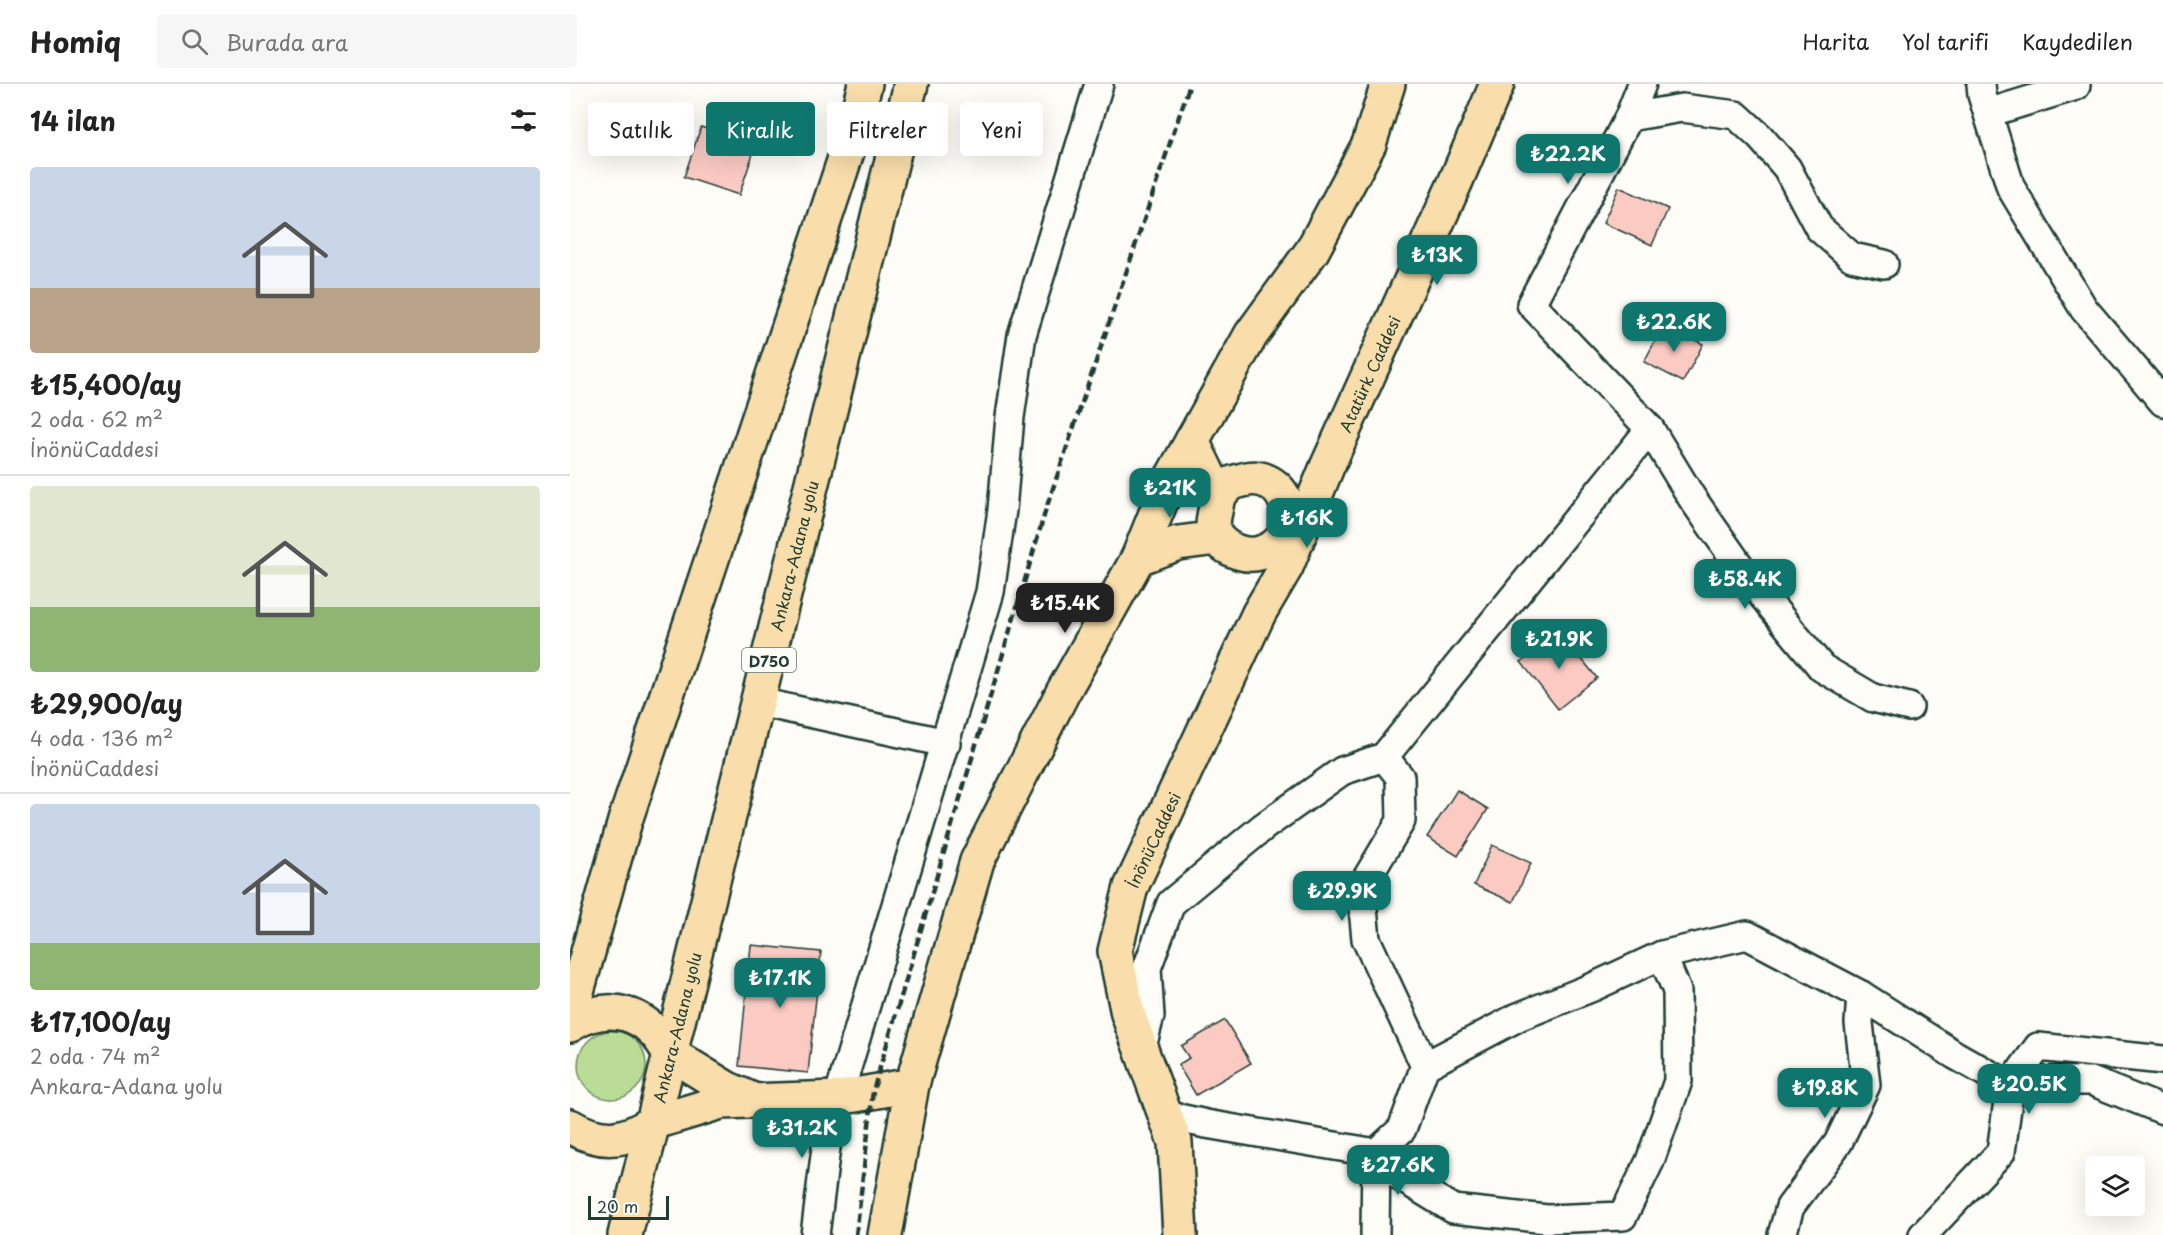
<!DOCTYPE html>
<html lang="tr">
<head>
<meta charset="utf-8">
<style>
  body { margin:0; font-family:"Playpen Sans",sans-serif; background:#f6f6f6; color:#222; height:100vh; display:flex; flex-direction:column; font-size:22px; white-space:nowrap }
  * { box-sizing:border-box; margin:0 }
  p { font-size:20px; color:#767676 }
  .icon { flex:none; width:33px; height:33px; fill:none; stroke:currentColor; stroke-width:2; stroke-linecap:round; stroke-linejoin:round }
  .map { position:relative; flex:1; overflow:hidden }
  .side { display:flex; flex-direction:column; background:#fff; width:570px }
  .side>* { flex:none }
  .hud { position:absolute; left:18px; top:18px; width:570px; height:54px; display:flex; gap:12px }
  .buttons { position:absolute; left:1515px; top:1072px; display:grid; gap:12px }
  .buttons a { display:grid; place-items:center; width:60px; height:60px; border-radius:6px; background:#fff; box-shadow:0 6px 24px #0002; font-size:30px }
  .scale { position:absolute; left:18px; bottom:15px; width:81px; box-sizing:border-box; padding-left:6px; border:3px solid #1f3d34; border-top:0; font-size:16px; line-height:21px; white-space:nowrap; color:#1f3d34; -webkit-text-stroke:4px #fdfcf7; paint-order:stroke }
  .price { position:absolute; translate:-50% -51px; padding:0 14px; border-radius:12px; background:#0f766e; color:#fff; font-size:20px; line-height:39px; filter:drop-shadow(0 2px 3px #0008) }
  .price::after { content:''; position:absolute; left:50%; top:36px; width:18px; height:14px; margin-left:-9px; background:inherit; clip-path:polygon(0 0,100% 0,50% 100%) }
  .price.current { background:#222; color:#fff }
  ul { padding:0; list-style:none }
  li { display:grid; align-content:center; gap:12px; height:318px; padding:0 30px }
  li+li { border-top:2px solid #e0e0e0 }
  li span { display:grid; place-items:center; height:186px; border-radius:6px; color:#555 }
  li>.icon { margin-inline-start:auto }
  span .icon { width:108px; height:108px; fill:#fffc; stroke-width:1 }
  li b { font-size:26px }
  h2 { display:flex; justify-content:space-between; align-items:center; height:72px; padding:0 30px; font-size:26px }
  .chip { padding:0 21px; border-radius:6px; background:#fff; box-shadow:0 6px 24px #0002; font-size:21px; line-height:54px }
  .chip.current { background:#0f766e; color:#fff }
  header { display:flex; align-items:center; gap:36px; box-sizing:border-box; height:84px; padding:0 30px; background:#fff; border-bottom:2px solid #e0e0e0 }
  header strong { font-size:28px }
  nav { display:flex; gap:33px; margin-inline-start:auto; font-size:21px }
  .search { width:420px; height:54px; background:#f6f6f6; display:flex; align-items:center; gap:15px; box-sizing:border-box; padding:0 21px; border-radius:6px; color:#767676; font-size:22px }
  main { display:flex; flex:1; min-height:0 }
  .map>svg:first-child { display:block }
</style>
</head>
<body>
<header>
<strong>Homiq</strong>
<div class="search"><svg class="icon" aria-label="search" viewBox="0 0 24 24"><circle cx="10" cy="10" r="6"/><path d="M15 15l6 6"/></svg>Burada ara</div>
<nav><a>Harita</a><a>Yol tarifi</a><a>Kaydedilen</a></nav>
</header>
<main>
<section class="side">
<h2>14 ilan<svg class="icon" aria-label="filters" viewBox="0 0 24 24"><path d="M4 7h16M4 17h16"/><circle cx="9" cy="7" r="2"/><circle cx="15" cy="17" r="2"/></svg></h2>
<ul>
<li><span style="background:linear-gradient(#c9d6e8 65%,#b9a48a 0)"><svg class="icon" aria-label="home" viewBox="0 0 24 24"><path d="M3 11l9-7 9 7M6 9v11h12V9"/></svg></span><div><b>₺15,400/ay</b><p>2 oda · 62 m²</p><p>İnönüCaddesi</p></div></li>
<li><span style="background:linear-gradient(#dfe7d0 65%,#8fb573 0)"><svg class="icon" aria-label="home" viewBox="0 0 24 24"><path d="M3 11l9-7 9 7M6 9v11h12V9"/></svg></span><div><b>₺29,900/ay</b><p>4 oda · 136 m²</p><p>İnönüCaddesi</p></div></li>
<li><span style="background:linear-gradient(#c9d6e8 75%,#8fb573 0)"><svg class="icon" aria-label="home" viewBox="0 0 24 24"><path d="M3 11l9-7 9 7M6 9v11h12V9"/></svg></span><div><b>₺17,100/ay</b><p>2 oda · 74 m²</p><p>Ankara-Adana yolu</p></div></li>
</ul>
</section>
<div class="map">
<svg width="1593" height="1151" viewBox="0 0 1593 1151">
  <rect width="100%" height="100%" fill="#fdfcf7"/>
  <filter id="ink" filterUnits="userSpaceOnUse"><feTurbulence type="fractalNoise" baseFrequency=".0167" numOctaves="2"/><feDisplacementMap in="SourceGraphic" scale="12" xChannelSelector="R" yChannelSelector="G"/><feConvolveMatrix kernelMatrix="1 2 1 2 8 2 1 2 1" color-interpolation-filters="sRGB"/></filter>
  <g filter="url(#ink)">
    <!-- green -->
    <circle fill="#badc96" stroke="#6c8c65" stroke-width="1.5" cx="42" cy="981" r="34"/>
    <!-- building -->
    <g fill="#facac3" stroke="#1f3d34" stroke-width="1.5">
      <polygon points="131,43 186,61 169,111 114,93"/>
      <polygon points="1049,103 1098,125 1082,161 1033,139"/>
      <polygon points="1094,240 1133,260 1113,298 1074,278"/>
      <polygon points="990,548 1027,594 988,625 951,578"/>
      <polygon points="887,706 918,725 888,772 857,753"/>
      <polygon points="922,761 961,779 943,818 904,801"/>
      <polygon points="181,861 251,868 238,989 169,982"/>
      <polygon points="655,936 681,979 626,1011 608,981 619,974 611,962"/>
    </g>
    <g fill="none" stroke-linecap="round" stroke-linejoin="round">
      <defs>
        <g id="minor">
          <polyline points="1411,0 1412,11 1441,104 1514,225 1593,318"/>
          <polyline points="1418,29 1506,2 1506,0"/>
          <polyline points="1059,33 1112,24 1166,31 1190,53 1217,84 1249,144 1282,173 1314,180"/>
          <polyline points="1080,345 1122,414 1178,494 1252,584 1303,614 1339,623"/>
          <polyline points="189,618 376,659"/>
          <polyline points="814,673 830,693 831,737 791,804 796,855 855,982"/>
          <polyline points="571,967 580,932 577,884 601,819 693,743 772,687 814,673 1080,345 961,220 1059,33 1072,0"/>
          <polyline points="595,1031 636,1040 806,1069 832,1045 855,982 948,933 1023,903 1092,871 1177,851 1291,911 1385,971 1440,1002 1476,997 1521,997 1593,1026"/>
          <polyline points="806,1069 824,1089 883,1125 977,1135 1053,1132 1080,1077 1108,997 1107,907 1092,871"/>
          <polyline points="245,1151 260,1032 268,1014 420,508 432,426 440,333 452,251 529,0"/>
          <polyline points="805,1151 806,1069"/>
          <polyline points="1212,1151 1220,1123 1268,1059 1296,1001 1289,939 1291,911"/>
          <polyline points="1353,1151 1431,1068 1440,1002 1468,963 1593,976"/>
        </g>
        <g id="major">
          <path d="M622 357C628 370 644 400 647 412 649 423 636 442 649 456 659 467 676 473 690 469 739 456 719 383 673 396 669 397 664 398 660 400 656 403 651 409 647 413"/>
          <polyline points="568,474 608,459 647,454"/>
          <polyline points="99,969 156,1004 183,1016"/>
          <polyline points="82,1039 151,1018 268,1014 342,1001"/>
          <polyline points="315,1151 342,1001 407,777 493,608 568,474 597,402 681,251 742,167 799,60 818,0"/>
          <path id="s1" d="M610 1151 605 1058 558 930 545 867 561 803 689 529 716 483 757 383 885 99 927 0"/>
        </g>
        <g id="highway">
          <polyline points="0,932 55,737 280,59 295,0"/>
          <path d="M0 941C39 916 78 928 99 969"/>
          <path d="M0 1042C30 1060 54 1058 82 1039"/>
          <path id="s2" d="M55 1151 341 0"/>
        </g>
      </defs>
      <!-- minor casing -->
      <use href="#minor" stroke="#1f3d34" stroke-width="32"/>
      <!-- major casing -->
      <use href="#major" stroke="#1f3d34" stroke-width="38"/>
      <!-- highway casing -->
      <use href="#highway" stroke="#1f3d34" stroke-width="38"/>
      <!-- minor -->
      <use href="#minor" stroke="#fdfcf7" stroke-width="27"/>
      <!-- major -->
      <use href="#major" stroke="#f9deab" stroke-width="33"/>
      <!-- highway -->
      <use href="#highway" stroke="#f9deab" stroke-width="33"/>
      <!-- rail -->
      <polyline stroke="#1f3d34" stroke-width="4.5" stroke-dasharray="9 4.5" stroke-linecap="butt" points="286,1151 303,1007 476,425 620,0"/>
    </g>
  </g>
  <g text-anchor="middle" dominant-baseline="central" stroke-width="4.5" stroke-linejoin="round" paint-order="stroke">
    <!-- shield labels -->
    <rect fill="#fdfcf7" stroke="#62766e" stroke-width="1.5" x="172" y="564" width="54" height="24" rx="4.5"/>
    <g font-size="15" font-weight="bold" fill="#1f3d34">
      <text x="199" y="576">D750</text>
    </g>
    <!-- street labels -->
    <g font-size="16" fill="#1f3d34" stroke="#fdfcf7">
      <text stroke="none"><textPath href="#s1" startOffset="926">Atatürk Caddesi</textPath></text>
      <text stroke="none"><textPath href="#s2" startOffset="700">Ankara-Adana yolu</textPath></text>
      <text stroke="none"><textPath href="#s1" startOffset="412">İnönüCaddesi</textPath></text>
      <text stroke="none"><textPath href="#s2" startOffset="214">Ankara-Adana yolu</textPath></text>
    </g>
  </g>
</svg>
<div class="buttons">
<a><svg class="icon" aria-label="layers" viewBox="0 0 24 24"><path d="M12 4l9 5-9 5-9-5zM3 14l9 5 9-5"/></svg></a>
</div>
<div class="scale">20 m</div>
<b class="price" style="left:998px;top:101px">₺22.2K</b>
<b class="price" style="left:867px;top:202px">₺13K</b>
<b class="price" style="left:1104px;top:269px">₺22.6K</b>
<b class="price" style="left:600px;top:435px">₺21K</b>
<b class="price" style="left:737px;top:465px">₺16K</b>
<b class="price" style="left:1175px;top:526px">₺58.4K</b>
<b class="price current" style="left:495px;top:550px">₺15.4K</b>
<b class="price" style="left:989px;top:586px">₺21.9K</b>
<b class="price" style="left:772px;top:838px">₺29.9K</b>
<b class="price" style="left:210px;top:925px">₺17.1K</b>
<b class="price" style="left:1459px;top:1031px">₺20.5K</b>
<b class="price" style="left:1255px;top:1035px">₺19.8K</b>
<b class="price" style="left:232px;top:1075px">₺31.2K</b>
<b class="price" style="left:828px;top:1112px">₺27.6K</b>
<div class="hud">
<a class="chip">Satılık</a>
<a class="chip current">Kiralık</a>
<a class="chip">Filtreler</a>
<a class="chip">Yeni</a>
</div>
</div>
</main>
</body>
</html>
